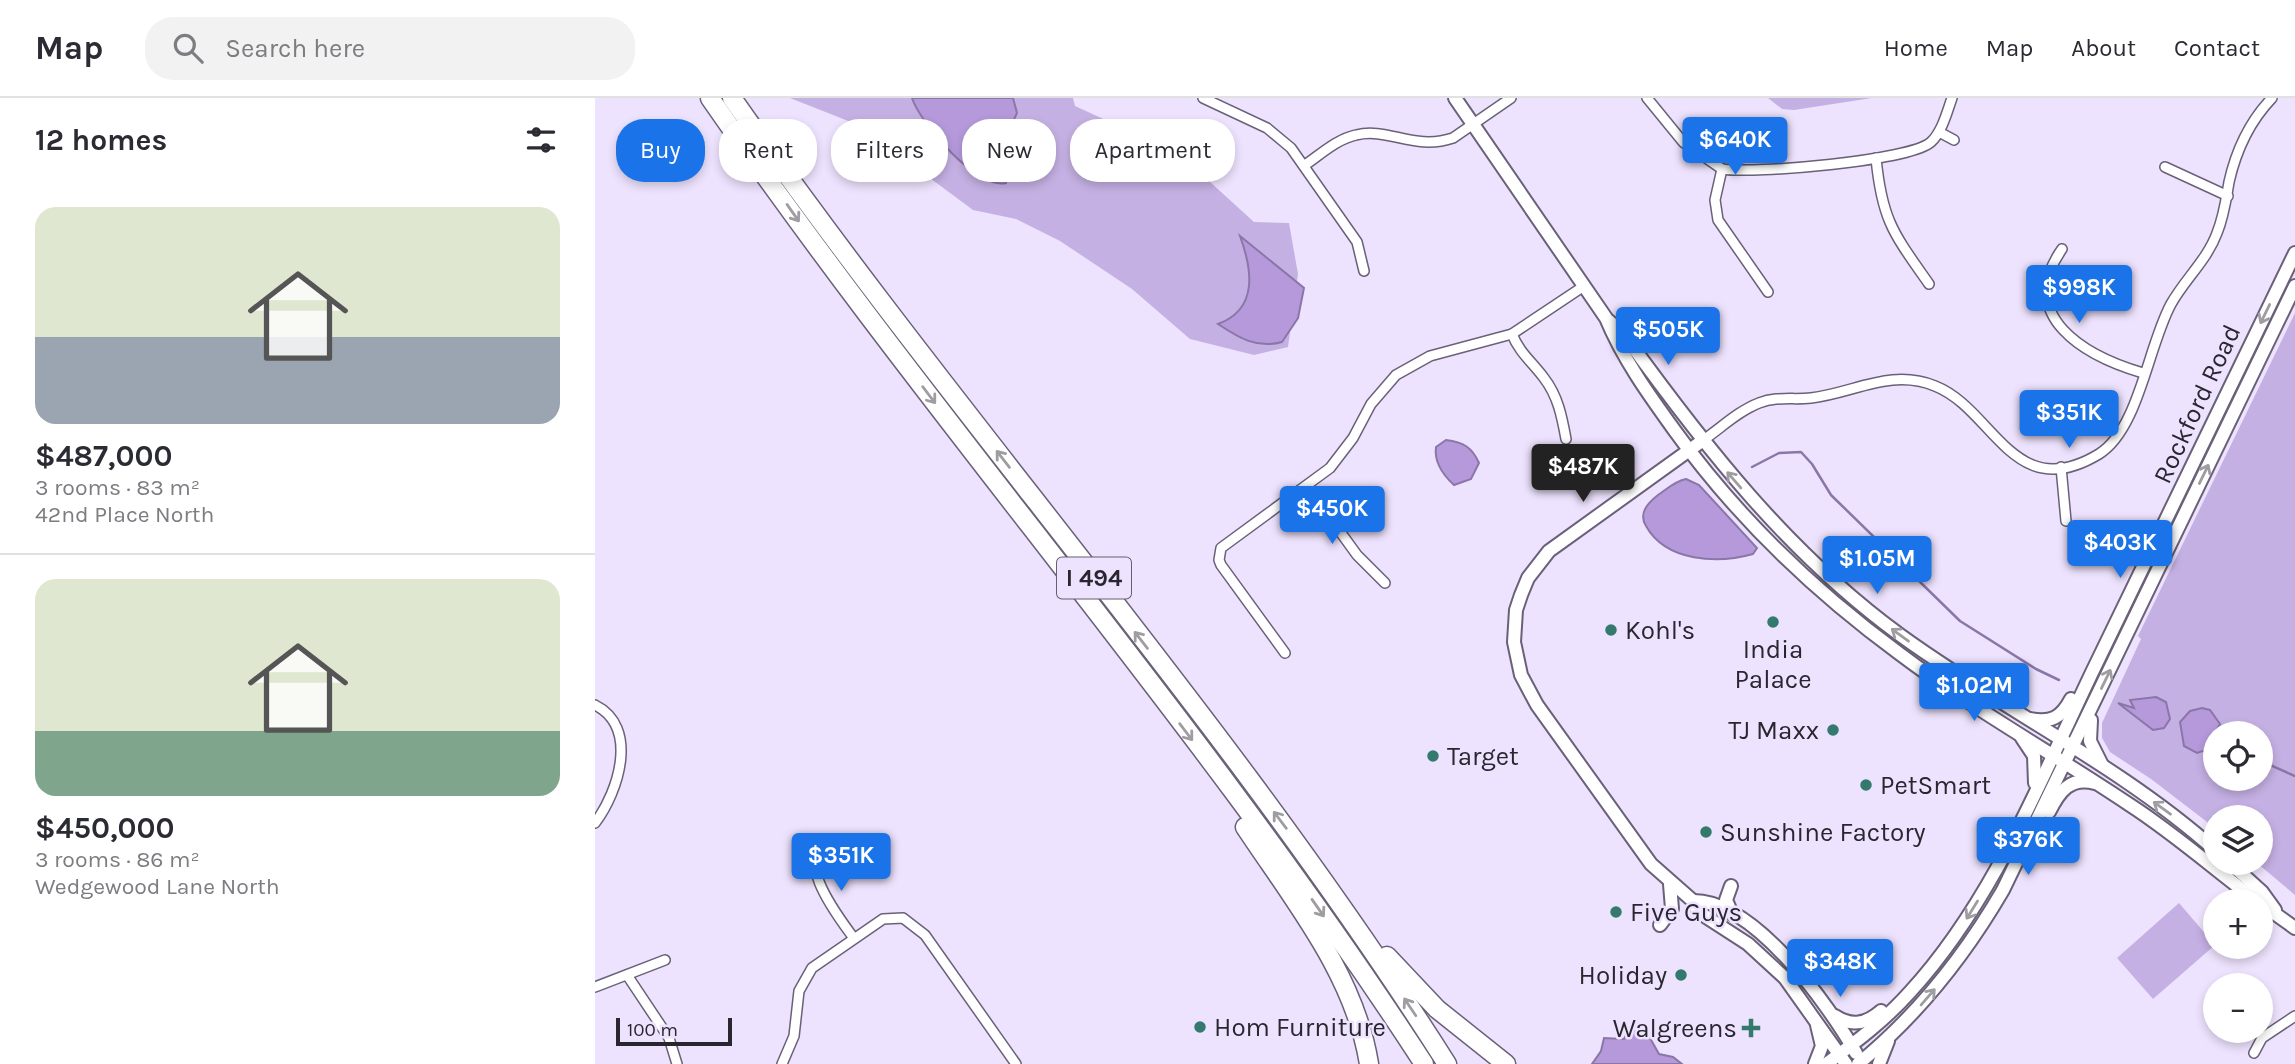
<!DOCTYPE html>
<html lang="en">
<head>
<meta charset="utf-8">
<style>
  body { margin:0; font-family:Karla,sans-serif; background:#f2f2f3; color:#2b2b33; height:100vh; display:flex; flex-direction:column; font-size:26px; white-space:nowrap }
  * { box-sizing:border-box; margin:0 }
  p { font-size:23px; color:#7c7c81 }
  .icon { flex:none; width:38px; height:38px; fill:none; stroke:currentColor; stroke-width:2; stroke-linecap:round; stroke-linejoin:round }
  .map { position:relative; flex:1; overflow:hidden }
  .panel { display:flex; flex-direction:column; background:#fff; width:595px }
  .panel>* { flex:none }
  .banner { position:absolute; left:21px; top:21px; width:665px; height:63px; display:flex; gap:14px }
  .fabs { position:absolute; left:1608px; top:623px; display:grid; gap:14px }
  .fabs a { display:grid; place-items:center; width:70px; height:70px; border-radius:50%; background:#fff; box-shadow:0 4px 10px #0003; font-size:35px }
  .scale { position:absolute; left:21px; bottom:18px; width:116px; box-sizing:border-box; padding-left:7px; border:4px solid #2a2630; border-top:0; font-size:19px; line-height:24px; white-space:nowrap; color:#2a2630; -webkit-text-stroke:5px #eee3fe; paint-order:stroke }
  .price { position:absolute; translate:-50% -60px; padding:0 16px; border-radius:7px; background:#1a73e8; color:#fff; font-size:23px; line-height:46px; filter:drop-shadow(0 2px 4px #0008) }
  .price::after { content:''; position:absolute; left:50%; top:42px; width:21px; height:16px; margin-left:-10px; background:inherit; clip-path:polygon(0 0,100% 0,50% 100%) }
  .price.on { background:#222; color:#fff }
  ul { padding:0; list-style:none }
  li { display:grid; align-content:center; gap:14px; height:371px; padding:0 35px }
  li+li { border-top:2px solid #e1e1e2 }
  li span { display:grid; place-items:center; height:217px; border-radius:21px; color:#555 }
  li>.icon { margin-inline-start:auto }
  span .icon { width:126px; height:126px; fill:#fffc; stroke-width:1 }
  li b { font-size:30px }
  h2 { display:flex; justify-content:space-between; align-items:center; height:84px; padding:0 35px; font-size:30px }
  .chip { padding:0 24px; border-radius:28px; background:#fff; box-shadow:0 4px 10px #0003; font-size:24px; line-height:63px }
  .chip.on { background:#1a73e8; color:#fff }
  header { display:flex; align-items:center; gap:42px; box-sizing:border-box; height:98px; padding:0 35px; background:#fff; border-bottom:2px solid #e1e1e2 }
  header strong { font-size:33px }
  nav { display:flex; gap:38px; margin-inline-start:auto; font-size:24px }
  .search { width:490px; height:63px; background:#f2f2f3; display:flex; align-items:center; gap:18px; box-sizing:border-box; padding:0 24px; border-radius:28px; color:#7c7c81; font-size:26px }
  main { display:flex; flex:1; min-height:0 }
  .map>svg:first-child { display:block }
</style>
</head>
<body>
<header>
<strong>Map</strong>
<div class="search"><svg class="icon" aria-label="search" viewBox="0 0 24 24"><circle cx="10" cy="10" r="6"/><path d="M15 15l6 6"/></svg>Search here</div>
<nav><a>Home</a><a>Map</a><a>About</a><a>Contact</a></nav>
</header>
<main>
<section class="panel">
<h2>12 homes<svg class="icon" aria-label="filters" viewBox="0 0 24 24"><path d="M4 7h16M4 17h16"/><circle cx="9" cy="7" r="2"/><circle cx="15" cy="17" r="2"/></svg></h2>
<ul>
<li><span style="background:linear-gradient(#dfe7d0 60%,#9aa5b1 0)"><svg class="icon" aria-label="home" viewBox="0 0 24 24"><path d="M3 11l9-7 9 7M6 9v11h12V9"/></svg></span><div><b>$487,000</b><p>3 rooms · 83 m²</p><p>42nd Place North</p></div></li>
<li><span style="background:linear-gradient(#dfe7d0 70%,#7fa58c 0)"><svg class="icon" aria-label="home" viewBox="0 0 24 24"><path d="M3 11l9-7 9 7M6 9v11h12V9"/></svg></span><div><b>$450,000</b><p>3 rooms · 86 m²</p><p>Wedgewood Lane North</p></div></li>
</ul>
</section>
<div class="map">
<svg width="1700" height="966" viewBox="0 0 1700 966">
  <rect width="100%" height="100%" fill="#eee3fe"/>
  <!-- green -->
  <g fill="#c5b0e3" fill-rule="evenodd">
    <polygon points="195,0 478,0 480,8 539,35 614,83 659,124 694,125 703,176 693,249 659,257 595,241 537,191 465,143 421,121 378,112 316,66 281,34"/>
    <polygon points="1173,0 1277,0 1199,12 1187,11"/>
    <path d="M1700 215V797L1662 765H1666V719H1620V730L1556 681 1515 654 1507 640V625L1546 541 1543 538ZM1620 635H1666V681H1620Z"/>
    <polygon points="1584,805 1620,847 1558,901 1522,860"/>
  </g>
  <!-- water -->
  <g fill="#b599db" stroke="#8b76a8" stroke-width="2">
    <path d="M317 0H418L422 15 403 55 409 70 411 85C382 92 325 25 317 0Z"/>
    <path d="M645 138 709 190 703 220 687 244C662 251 644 240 623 226 664 211 657 171 645 138Z"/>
    <path d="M851 342C868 344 877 349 884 365L876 381 859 387C848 377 839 364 841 349Z"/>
    <path d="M1091 381 1104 387 1162 450 1158 456C1123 466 1071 464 1051 428 1043 415 1053 405 1063 397 1072 391 1080 383 1091 381Z"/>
    <polygon points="1561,599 1571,604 1575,621 1569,630 1558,632 1523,605 1539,610 1535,602"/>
    <polygon points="1607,610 1615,612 1625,626 1611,652 1602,655 1589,648 1585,624 1595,613"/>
    <polygon points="1037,932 1055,940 1064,956 1078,959 1087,966 997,966 1006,953 1009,940 1029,941 1033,933"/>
  </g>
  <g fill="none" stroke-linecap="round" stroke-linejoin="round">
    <!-- stream -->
    <g stroke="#8b76a8" stroke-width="2.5">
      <polyline points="1157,369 1184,355 1206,354 1217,366 1236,397 1365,523 1441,571 1464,582"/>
      <polyline points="1666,663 1700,678"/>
    </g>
    <defs>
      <g id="street">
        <polyline points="608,0 672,30 696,50 762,144 769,173"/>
        <polyline points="1052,0 1088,44 1127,71 1120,102 1123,122 1173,194"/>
        <polyline points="1344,34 1359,42"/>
        <path d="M1281 60C1287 123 1299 136 1334 186"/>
        <path d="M710 67C726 56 742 41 761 37 793 29 819 53 858 40L916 0"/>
        <polyline points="1570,69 1633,98"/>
        <path d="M1127 71C1158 76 1315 63 1336 44 1347 34 1352 14 1357 0"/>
        <path d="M1467 151C1420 218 1490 258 1548 275"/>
        <path d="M917 236C924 254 937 264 949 280 963 298 967 319 971 341"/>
        <path d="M1107 343C1125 331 1143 313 1164 305 1182 298 1198 302 1216 300 1259 295 1296 270 1340 288 1399 311 1418 408 1504 356 1544 331 1553 248 1576 206 1590 181 1612 162 1622 135 1629 118 1631 102 1634 84 1641 53 1655 23 1677 0"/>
        <polyline points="1466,369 1471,423"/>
        <polyline points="712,388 762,457 790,485"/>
        <polyline points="690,555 626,467 624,462 626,450 735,370 758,340 776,306 801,277 835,258 917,236 989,188"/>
        <path d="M0 607C44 629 24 693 0 725"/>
        <path d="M239 743C192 754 245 821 258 839"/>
        <polyline points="32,877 74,940 82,966"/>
        <polyline points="0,889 70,862"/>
        <polyline points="1659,955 1667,940 1700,918"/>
        <polyline points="187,966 199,938 204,893 217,870 288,821 308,820 330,837 421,966"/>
      </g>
      <g id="secondary">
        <path d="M860 0 1011 220C1028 261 1054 297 1080 333 1142 419 1219 493 1305 556 1378 611 1459 656 1535 707 1580 736 1619 771 1662 803"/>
        <path d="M1014 223 1030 238C1111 350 1193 455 1305 537 1408 612 1526 668 1620 752"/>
        <polyline points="1107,343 954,453 933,480 926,497 921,512 919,544 926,577 942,607 1056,766 1098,803 1102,813 1153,846 1190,880 1251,966"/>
        <path d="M1435 621C1456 625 1466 620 1476 601"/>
        <polyline points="1496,622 1495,643 1507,667"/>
        <polyline points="1427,640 1439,658 1440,685"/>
        <path d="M1454 714C1464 694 1475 678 1500 685"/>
        <polyline points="1635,765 1667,794 1680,812"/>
        <polyline points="1136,788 1131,802 1137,816"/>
        <path d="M1098 803C1159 802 1233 906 1261 955"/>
        <polyline points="1672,810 1700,830"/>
        <polyline points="1065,827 1077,811 1075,786"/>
        <path d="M1240 918C1257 929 1271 926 1286 913"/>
        <polyline points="1220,966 1227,948 1222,927"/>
        <path d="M1231 966C1261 944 1290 922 1315 894 1401 800 1447 677 1502 564 1569 428 1633 291 1700 155"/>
        <path d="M1263 966C1323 917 1369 859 1408 792L1700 188"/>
        <polyline points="1284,966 1293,943"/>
      </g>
      <g id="highway">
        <path d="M115 0C343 329 611 630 829 966"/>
        <path d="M137 0C367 328 637 627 852 966"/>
        <path d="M650 729C699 803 760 877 774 966"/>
        <polyline points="792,858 842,911 911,966"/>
      </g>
    </defs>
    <!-- street casing -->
    <use href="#street" stroke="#6a6178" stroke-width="12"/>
    <!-- secondary casing -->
    <use href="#secondary" stroke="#6a6178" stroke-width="16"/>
    <!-- highway casing -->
    <use href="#highway" stroke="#6a6178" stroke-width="21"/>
    <!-- street -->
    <use href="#street" stroke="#fff" stroke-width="9"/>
    <!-- secondary -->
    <use href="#secondary" stroke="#fff" stroke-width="12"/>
    <!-- highway -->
    <use href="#highway" stroke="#fff" stroke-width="18"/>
  </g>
  <!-- one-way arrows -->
  <defs><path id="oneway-shaft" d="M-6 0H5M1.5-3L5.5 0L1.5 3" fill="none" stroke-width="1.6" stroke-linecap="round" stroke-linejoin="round" transform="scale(1.75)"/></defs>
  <g stroke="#9f9da2">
    <use href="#oneway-shaft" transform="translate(198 115) rotate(55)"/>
    <use href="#oneway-shaft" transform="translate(1670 216) rotate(116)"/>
    <use href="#oneway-shaft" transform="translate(334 297) rotate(53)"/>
    <use href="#oneway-shaft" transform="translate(408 361) rotate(-128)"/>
    <use href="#oneway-shaft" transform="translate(1609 376) rotate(-64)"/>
    <use href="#oneway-shaft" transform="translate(1139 382) rotate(-131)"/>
    <use href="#oneway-shaft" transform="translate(1305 537) rotate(-144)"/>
    <use href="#oneway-shaft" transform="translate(546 542) rotate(-128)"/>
    <use href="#oneway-shaft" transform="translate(1511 581) rotate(-64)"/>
    <use href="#oneway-shaft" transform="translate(591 634) rotate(53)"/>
    <use href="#oneway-shaft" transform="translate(1567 710) rotate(-144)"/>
    <use href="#oneway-shaft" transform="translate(685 722) rotate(-127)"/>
    <use href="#oneway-shaft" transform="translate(723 810) rotate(55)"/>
    <use href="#oneway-shaft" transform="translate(1377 812) rotate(122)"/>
    <use href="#oneway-shaft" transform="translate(1333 899) rotate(-49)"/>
    <use href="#oneway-shaft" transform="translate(815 909) rotate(-124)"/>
  </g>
  <!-- markers -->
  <g fill="#33796e" stroke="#eee3fe" stroke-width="2.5">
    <circle cx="1178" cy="524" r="7"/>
    <circle cx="1016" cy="532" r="7"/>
    <circle cx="1238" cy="632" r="7"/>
    <circle cx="838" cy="658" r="7"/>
    <circle cx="1271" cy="687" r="7"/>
    <circle cx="1111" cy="734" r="7"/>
    <circle cx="1021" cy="814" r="7"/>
    <circle cx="1086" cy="877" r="7"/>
    <circle cx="605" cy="929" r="7"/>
    <path d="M1152.5 919.5h7v7h7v7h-7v7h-7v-7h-7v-7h7z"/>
  </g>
  <g text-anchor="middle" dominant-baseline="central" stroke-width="5" stroke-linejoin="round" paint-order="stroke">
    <!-- shield labels -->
    <rect fill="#eee3fe" stroke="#655f6e" stroke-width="2" x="462" y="459.5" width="74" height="41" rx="5"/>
    <g font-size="24" font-weight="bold" fill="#2a2630">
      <text x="499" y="480">I 494</text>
    </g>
    <!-- street labels -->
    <g font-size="26" fill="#2a2630" stroke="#eee3fe">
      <text transform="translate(1602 306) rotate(-65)">Rockford Road</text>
    </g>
    <!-- poi labels -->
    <g font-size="26" fill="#2a2630" stroke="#eee3fe" text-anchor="start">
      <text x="1030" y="532">Kohl's</text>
      <text x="1178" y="551" text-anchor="middle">India<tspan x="1178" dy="30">Palace</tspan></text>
      <text x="1224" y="632" text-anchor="end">TJ Maxx</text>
      <text x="852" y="658">Target</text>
      <text x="1285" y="687">PetSmart</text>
      <text x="1125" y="734">Sunshine Factory</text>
      <text x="1035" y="814">Five Guys</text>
      <text x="1072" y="877" text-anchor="end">Holiday</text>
      <text x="619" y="929">Hom Furniture</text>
      <text x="1142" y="930" text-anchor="end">Walgreens</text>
    </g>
  </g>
</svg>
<div class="fabs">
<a><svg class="icon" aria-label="locate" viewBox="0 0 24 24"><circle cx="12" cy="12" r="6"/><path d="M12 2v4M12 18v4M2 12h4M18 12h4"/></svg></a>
<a><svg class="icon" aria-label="layers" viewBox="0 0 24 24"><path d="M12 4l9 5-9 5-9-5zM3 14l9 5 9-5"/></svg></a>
<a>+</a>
<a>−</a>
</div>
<div class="scale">100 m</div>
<b class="price" style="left:1140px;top:79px">$640K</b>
<b class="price" style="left:1484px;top:227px">$998K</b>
<b class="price" style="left:1073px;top:269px">$505K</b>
<b class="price" style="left:1474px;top:352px">$351K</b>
<b class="price on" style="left:988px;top:406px">$487K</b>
<b class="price" style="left:737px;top:448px">$450K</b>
<b class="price" style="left:1525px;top:482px">$403K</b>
<b class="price" style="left:1282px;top:498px">$1.05M</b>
<b class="price" style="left:1379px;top:625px">$1.02M</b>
<b class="price" style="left:1433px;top:779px">$376K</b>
<b class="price" style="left:246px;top:795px">$351K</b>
<b class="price" style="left:1245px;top:901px">$348K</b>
<div class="banner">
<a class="chip on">Buy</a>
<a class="chip">Rent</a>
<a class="chip">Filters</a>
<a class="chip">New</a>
<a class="chip">Apartment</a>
</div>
</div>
</main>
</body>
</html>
